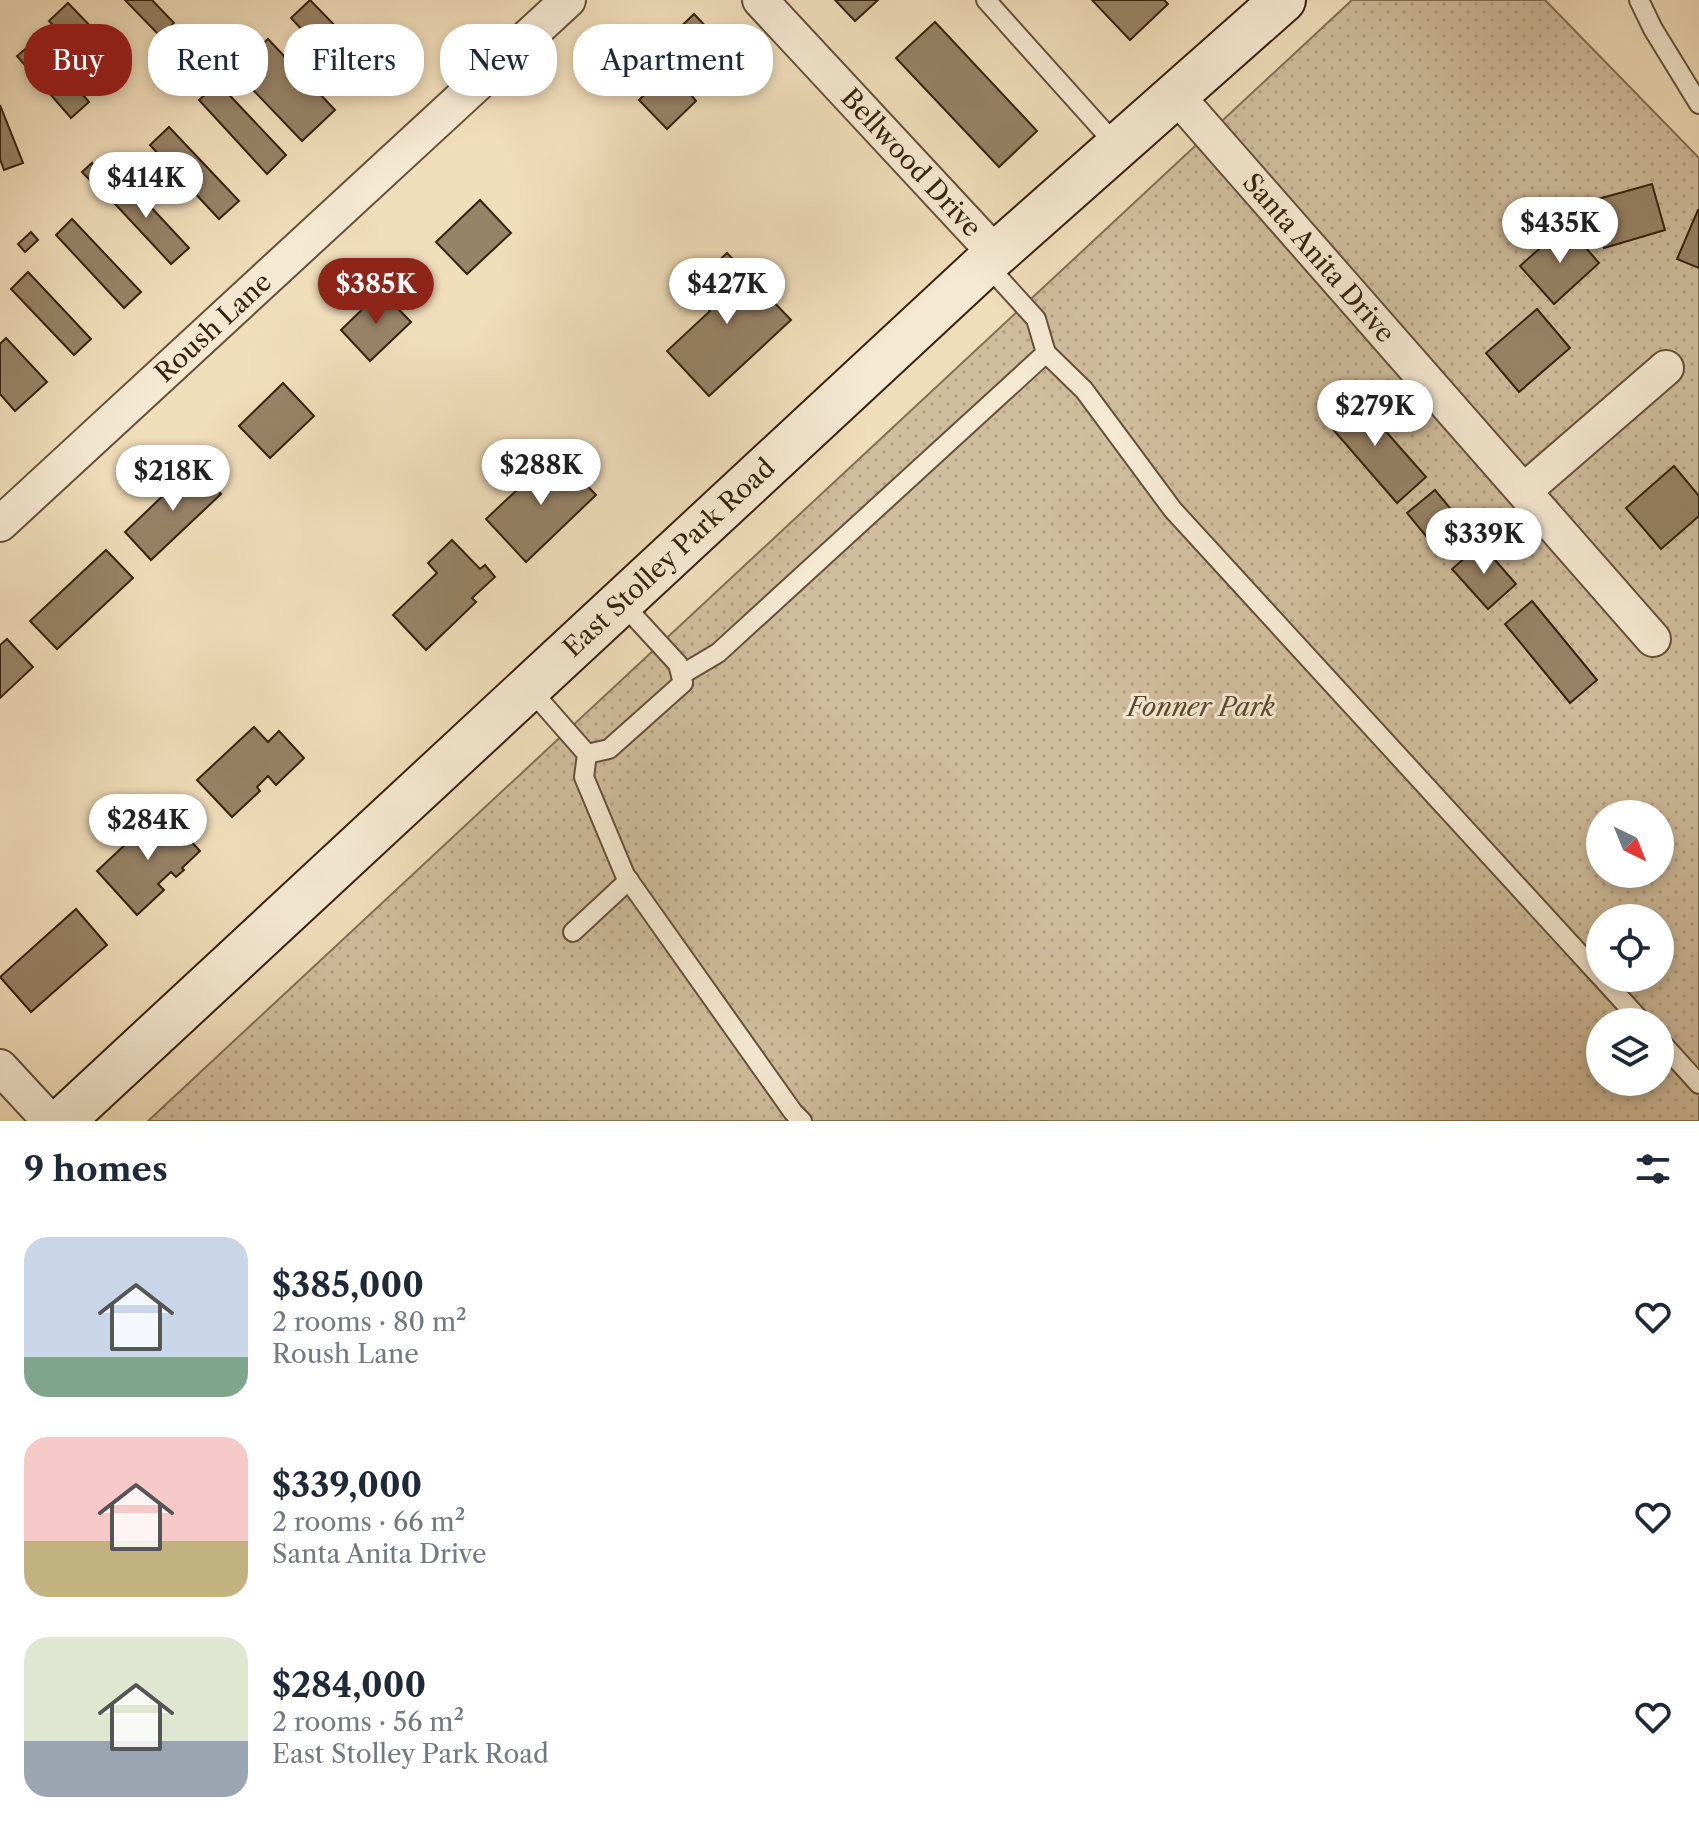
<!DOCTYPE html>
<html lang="en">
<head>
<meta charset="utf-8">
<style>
  body { margin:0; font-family:"Libre Caslon Text",serif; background:#f2f2f3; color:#1f2937; height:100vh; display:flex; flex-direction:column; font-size:30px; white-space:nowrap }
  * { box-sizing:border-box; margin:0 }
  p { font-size:26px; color:#747a83 }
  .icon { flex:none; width:44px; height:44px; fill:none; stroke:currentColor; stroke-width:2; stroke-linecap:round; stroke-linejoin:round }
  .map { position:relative; height:1121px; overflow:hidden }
  .side { display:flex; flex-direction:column; background:#fff; flex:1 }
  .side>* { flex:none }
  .top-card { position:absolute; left:24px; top:24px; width:800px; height:72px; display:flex; gap:16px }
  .needle { width:52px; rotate:137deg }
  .fabs { position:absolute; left:1586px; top:800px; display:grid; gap:16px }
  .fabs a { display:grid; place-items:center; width:88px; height:88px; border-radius:50%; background:#fff; box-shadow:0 4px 12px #0003; font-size:40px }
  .price { position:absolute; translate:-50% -68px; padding:0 18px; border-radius:28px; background:#fff; color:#222; font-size:26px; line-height:52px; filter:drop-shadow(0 2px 4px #0008) }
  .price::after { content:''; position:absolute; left:50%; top:48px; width:24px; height:18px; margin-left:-12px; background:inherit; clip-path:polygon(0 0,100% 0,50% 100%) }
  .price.selected { background:#8f2418; color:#fff }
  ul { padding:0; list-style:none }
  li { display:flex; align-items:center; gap:24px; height:200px; padding:0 24px }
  li span { display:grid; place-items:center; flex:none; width:224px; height:160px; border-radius:24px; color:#555 }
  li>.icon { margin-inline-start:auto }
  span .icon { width:96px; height:96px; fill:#fffc; stroke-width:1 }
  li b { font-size:34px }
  h2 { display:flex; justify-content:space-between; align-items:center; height:96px; padding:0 24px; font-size:34px }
  .pill { padding:0 28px; border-radius:32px; background:#fff; box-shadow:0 4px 12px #0003; font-size:28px; line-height:72px }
  .pill.selected { background:#8f2418; color:#fff }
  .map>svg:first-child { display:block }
</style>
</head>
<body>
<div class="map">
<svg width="1699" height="1121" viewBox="0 0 1699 1121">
  <defs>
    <pattern id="park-dots" width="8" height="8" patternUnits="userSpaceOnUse" patternTransform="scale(2)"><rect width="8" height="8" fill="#d0bd9d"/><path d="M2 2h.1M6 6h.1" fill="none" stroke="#b3a286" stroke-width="1.8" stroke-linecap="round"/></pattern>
  </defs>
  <rect width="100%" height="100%" fill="#f0ddba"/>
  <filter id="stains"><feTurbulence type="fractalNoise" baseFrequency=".0025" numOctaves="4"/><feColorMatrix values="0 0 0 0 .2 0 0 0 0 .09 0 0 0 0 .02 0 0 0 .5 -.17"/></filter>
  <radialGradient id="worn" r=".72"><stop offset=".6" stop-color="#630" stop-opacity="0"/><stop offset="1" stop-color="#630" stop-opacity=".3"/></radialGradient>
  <!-- park -->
  <path fill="url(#park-dots)" stroke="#837056" stroke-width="2" fill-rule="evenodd" d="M1352 0H1545L1699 158V1121H148ZM1600 814H1660V874H1600ZM1600 918H1660V978H1600ZM1600 1022H1660V1082H1600Z"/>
  <!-- building -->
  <g fill="#978367" stroke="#36220e" stroke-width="2">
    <polygon points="125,0 152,0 174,23 160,36"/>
    <polygon points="310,0 378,70 357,88 291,18"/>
    <polygon points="835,0 878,0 855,21"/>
    <polygon points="1092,0 1164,0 1168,4 1130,40"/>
    <polygon points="68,3 126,63 107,81 49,21"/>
    <polygon points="694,14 729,51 687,90 696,101 667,129 639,100 661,79 641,57 661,38 665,42"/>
    <polygon points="935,22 1037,131 999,167 896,58"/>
    <polygon points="268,39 335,110 302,141 235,71"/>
    <polygon points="36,40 89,102 71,118 17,56"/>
    <polygon points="218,83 286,155 267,174 199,100"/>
    <polygon points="0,105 23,163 4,170 0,159"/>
    <polygon points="169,127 239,201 219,219 150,145"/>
    <polygon points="135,157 146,168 137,177 126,166"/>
    <polygon points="92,163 103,175 94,184 82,172"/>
    <polygon points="121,175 189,248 171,264 103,191"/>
    <polygon points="1652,184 1665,230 1604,248 1591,201"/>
    <polygon points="480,200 511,233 467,274 436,242"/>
    <polygon points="1698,210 1699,210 1699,268 1677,259"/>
    <polygon points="72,219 141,292 124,308 56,235"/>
    <polygon points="1566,225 1599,263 1554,304 1520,266"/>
    <polygon points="31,232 38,240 25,252 18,244"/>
    <polygon points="727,253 791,320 709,396 667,351 710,311 694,294 706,283 701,277"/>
    <polygon points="28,272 91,339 74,355 11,289"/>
    <polygon points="381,291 411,322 370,361 341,330"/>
    <polygon points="1537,309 1570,348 1519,392 1486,353"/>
    <polygon points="6,338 47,382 15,411 0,394 0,344"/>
    <polygon points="283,383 314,416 270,458 239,426"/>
    <polygon points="1353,394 1426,477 1397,503 1324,419"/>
    <polygon points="556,453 596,495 526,562 486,519"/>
    <polygon points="194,466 221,494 151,560 125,532"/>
    <polygon points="1674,466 1699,496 1699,516 1661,549 1626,508"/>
    <polygon points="1435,490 1472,535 1444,558 1407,513"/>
    <polygon points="452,540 480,569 485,565 495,577 472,598 476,602 426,650 393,615 437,573 428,563"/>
    <polygon points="1481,544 1516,584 1488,609 1452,569"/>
    <polygon points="106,550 133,578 57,649 30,621"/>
    <polygon points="1532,601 1597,680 1570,703 1505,624"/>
    <polygon points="7,639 33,667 0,698 0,645"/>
    <polygon points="254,727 268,742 279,731 304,758 276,785 268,776 257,787 260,791 232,817 197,780"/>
    <polygon points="162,810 200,851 182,868 184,870 176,877 171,872 158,884 164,890 137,915 97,871"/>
    <polygon points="76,909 107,945 31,1012 0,977"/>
  </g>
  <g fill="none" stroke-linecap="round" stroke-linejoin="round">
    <defs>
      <g id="lane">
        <polyline points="986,0 1117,146"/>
        <polyline points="1639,0 1653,29 1699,104"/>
        <polyline points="1046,353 1084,390 1173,510 1600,976"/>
        <polyline points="681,675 718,653 1046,353 1036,319 986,264"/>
        <polyline points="529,688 587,754 584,777 625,875 793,1112 802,1121"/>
        <polyline points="587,754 609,749 683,683 678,664 621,602"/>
        <polyline points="573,932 629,880"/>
        <polyline points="1602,978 1642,1022"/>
        <polyline points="1660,1041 1699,1084"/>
      </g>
      <g id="street">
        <path id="s1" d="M760 0 996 254"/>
        <path id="s2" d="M1175 94 1653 639"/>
        <polyline points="1524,491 1666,368"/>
        <path id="s3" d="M0 524 568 0"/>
        <polyline points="0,1067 50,1121"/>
      </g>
      <g id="secondary">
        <path id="s4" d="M62 1121 996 254 1283 0"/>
      </g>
    </defs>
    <!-- lane casing -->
    <use href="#lane" stroke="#645139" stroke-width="22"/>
    <!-- street casing -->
    <use href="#street" stroke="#645139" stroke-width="38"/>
    <!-- secondary casing -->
    <use href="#secondary" stroke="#36220e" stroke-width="48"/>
    <!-- lane -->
    <use href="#lane" stroke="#f5e9d2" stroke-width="18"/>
    <!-- street -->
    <use href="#street" stroke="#f5e9d2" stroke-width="34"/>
    <!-- secondary -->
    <use href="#secondary" stroke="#f5e9d2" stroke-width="44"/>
  </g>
  <g text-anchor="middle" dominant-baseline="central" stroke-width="6" stroke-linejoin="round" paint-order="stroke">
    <!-- street labels -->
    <g font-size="26" fill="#36220e" stroke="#f5e9d2">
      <text stroke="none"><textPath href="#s1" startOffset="222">Bellwood Drive</textPath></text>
      <text stroke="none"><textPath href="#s2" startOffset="218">Santa Anita Drive</textPath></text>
      <text stroke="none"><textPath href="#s3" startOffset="290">Roush Lane</textPath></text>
      <text stroke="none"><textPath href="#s4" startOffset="828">East Stolley Park Road</textPath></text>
    </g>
    <!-- park labels -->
    <g font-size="26" font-style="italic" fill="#5c4932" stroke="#f5e9d2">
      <text x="1201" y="707">Fonner Park</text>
    </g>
  </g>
  <rect width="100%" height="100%" filter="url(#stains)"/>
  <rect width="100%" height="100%" fill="url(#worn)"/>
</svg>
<div class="fabs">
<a><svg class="needle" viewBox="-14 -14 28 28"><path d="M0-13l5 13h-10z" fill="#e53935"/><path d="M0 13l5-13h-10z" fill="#747a83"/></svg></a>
<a><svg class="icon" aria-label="locate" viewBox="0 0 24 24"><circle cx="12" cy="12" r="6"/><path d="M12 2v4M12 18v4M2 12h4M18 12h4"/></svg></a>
<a><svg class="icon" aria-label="layers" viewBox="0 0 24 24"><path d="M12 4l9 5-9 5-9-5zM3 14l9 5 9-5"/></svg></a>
</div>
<b class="price" style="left:146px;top:220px">$414K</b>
<b class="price" style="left:1560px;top:265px">$435K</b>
<b class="price selected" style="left:376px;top:326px">$385K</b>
<b class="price" style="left:727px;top:326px">$427K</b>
<b class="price" style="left:1375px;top:448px">$279K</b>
<b class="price" style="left:541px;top:507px">$288K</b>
<b class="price" style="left:173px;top:513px">$218K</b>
<b class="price" style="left:1484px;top:576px">$339K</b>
<b class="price" style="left:148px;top:862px">$284K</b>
<div class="top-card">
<a class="pill selected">Buy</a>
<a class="pill">Rent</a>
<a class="pill">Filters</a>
<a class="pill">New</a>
<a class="pill">Apartment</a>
</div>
</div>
<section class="side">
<h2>9 homes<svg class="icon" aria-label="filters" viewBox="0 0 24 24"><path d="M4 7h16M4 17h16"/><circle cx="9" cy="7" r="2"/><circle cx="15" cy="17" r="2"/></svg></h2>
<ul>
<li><span style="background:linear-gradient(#c9d6e8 75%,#7fa58c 0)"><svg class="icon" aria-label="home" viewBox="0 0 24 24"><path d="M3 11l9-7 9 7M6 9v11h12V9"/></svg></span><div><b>$385,000</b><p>2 rooms · 80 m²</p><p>Roush Lane</p></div><svg class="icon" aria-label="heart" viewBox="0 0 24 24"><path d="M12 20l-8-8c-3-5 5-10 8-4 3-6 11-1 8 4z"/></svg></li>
<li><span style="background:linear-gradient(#f6c9c9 65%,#c2b280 0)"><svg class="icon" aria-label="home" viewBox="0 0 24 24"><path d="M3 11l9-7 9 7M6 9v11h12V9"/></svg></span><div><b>$339,000</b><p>2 rooms · 66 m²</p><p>Santa Anita Drive</p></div><svg class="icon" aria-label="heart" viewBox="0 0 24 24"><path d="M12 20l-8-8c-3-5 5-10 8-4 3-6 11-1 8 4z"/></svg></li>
<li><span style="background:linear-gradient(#dfe7d0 65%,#9aa5b1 0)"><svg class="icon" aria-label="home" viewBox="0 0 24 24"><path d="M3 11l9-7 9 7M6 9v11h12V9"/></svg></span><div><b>$284,000</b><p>2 rooms · 56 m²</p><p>East Stolley Park Road</p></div><svg class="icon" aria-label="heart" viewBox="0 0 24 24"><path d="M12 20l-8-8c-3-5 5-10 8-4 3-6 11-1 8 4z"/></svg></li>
</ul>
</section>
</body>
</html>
